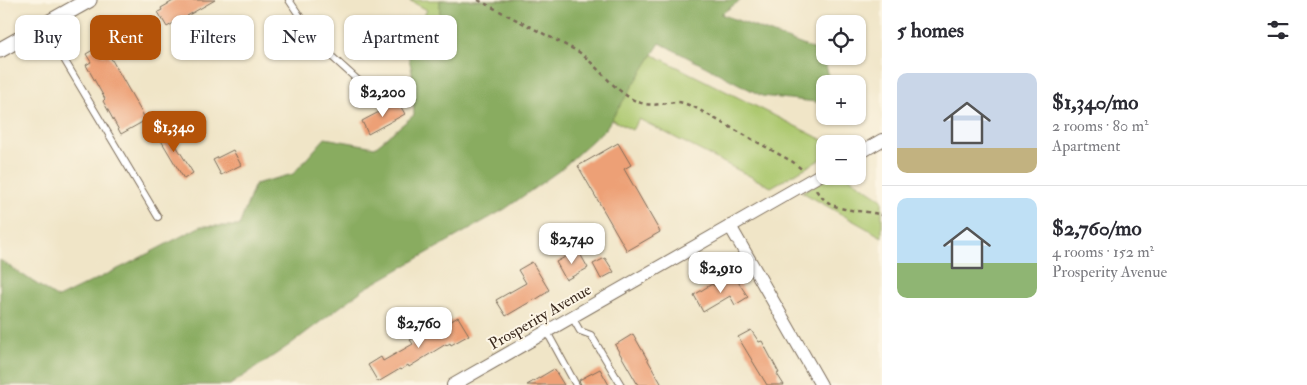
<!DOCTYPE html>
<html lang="en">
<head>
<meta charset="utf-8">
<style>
  body { margin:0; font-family:"IM FELL Double Pica",serif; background:#f2f2f3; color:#2b2b33; height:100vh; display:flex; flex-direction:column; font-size:19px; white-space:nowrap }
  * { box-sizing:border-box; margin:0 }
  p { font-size:16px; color:#7c7c81 }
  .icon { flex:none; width:28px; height:28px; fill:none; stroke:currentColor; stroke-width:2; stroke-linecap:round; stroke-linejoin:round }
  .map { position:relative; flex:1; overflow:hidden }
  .sheet { display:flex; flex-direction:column; background:#fff; width:425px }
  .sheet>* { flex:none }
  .guide { position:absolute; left:15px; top:15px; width:475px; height:45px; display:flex; gap:10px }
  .controls { position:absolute; left:816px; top:15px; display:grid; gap:10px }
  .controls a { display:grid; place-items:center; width:50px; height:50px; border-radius:10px; background:#fff; box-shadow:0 1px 4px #0004; font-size:25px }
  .price { position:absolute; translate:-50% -42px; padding:0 11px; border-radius:10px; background:#fff; color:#222; font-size:16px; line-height:32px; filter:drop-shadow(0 1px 2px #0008) }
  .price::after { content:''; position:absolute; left:50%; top:30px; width:15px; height:11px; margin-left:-8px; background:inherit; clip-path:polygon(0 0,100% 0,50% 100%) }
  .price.on { background:#b45309; color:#fff }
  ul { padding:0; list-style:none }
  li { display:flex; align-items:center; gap:15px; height:125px; padding:0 15px }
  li+li { border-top:1px solid #e1e1e2 }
  li span { display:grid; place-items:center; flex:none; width:140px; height:100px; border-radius:10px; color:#555 }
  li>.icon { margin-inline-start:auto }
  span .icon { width:60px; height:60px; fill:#fffc; stroke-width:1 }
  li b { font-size:21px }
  h2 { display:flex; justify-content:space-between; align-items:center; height:60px; padding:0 15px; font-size:21px }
  .chip { padding:0 18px; border-radius:10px; background:#fff; box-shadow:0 1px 4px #0004; font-size:18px; line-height:45px }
  .chip.on { background:#b45309; color:#fff }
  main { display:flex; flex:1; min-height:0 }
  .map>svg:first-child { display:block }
</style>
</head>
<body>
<main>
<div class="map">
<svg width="882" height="385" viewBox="0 0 882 385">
  <rect width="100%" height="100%" fill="#fcf5e5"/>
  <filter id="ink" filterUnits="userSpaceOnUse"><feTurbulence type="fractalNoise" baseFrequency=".02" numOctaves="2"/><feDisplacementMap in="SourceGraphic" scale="10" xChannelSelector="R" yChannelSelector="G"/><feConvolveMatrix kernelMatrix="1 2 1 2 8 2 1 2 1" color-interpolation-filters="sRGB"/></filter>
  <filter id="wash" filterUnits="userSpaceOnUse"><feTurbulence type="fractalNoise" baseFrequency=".0096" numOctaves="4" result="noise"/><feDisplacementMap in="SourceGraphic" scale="20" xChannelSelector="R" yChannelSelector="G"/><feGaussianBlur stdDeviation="1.12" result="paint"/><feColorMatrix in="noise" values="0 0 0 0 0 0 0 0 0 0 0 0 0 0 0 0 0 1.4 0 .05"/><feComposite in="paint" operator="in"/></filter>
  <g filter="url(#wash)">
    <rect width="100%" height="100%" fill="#f0e5c7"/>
    <!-- green -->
    <g fill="#acc86e" stroke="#747946">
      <polygon points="409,0 544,0 827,142 827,144 825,144 825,157 771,187 639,119 632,130 421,21 427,10"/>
      <polygon points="832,176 847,176 882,199 882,237 802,192"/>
    </g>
    <!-- forest -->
    <polygon fill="#89ac61" stroke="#626b40" points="440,0 741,0 721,14 821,52 832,84 825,84 825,103 762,96 660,43 606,128 560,170 505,209 364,289 288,346 230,385 0,385 0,260 58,298 126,265 201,226 239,226 255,184 293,174 325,138 375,147 414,115 412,72 404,35 439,41"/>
    <g id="blocks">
      <!-- building -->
      <g fill="#eda076">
        <polygon points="175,0 215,0 187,16 193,26 183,32 177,21 167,27 158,12 162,10 161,8"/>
        <polygon points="98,47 103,56 108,53 146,120 121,134 103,101 105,99 86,65 91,62 86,54"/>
        <polygon points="398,102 405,114 368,134 362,121"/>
        <polygon points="164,126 193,173 184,179 156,132"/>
        <polygon points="618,143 631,165 624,169 660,232 627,251 578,166"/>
        <polygon points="233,150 241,165 221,175 213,160"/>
        <polygon points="578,250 588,268 566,280 556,262"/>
        <polygon points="605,258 614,272 601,279 593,264"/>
        <polygon points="532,262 549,290 546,292 546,293 535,300 535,299 506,316 496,300 526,283 518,270"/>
        <polygon points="731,275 733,278 735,277 748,297 735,305 730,296 703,312 694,295 712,284 714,286"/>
        <polygon points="458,317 469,335 451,345 450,343 447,345 446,344 409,367 408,365 401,370 400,369 378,382 368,365 381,357 383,361 413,344 410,340 425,331 428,335"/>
        <polygon points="751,330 759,342 762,341 779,373 777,374 784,385 767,385 750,357 738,337"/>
        <polygon points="633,334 662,385 638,385 615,345"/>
        <polygon points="554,369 564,385 527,385"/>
        <polygon points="600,369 609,385 581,385 579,380"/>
      </g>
    </g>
  </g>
  <g filter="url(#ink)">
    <use href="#blocks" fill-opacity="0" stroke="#7a6b59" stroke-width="1"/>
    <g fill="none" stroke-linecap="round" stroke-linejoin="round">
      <defs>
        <g id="service">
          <polyline points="289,0 319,45 372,93"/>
          <polyline points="49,23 61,43 65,61 158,217"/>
          <polyline points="572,317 580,331 591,335 621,385"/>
          <polyline points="547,332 576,385"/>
        </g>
        <g id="minor">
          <polyline points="858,154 882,140"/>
          <polyline points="730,226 821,385"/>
          <polyline points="453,385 825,172"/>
        </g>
        <polyline id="tertiary" points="0,50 89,0"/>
      </defs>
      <!-- service casing -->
      <use href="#service" stroke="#7a6b59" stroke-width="8"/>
      <!-- minor casing -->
      <use href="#minor" stroke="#7a6b59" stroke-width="14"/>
      <!-- tertiary casing -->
      <use href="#tertiary" stroke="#7a6b59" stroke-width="17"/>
      <!-- path -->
      <g stroke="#7a6b59" stroke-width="2.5" stroke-dasharray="4 4" stroke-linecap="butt">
        <path d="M478 0 579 52C599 67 620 99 645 104 656 106 665 103 676 102 683 102 688 105 694 107L793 162 804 171"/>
        <path d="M816 190C833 215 857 208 882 215"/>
      </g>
      <!-- service -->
      <use href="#service" stroke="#fff" stroke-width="6"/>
      <!-- minor -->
      <use href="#minor" stroke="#fff" stroke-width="12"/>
      <!-- tertiary -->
      <use href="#tertiary" stroke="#fff" stroke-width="15"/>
    </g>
  </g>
  <g text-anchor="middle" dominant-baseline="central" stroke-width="4" stroke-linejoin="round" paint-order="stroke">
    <!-- street labels -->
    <g font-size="16" fill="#3b2a1e" stroke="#fcf5e5">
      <text transform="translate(540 317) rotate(-30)">Prosperity Avenue</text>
    </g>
  </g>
</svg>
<div class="controls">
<a><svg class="icon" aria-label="locate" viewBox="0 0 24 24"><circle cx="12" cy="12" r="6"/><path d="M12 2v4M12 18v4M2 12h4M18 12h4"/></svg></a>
<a>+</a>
<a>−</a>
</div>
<b class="price" style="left:383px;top:118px">$2,200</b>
<b class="price on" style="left:174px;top:153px">$1,340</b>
<b class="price" style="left:572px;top:265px">$2,740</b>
<b class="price" style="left:721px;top:294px">$2,910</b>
<b class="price" style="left:419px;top:349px">$2,760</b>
<div class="guide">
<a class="chip">Buy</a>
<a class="chip on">Rent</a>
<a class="chip">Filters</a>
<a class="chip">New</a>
<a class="chip">Apartment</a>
</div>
</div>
<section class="sheet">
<h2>5 homes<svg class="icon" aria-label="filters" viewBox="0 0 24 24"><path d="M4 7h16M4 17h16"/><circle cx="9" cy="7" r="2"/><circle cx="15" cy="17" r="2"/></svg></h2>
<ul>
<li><span style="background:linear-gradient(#c9d6e8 75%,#c2b280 0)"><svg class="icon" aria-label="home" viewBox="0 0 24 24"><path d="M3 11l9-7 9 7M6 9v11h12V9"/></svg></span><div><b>$1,340/mo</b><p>2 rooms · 80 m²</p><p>Apartment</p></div></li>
<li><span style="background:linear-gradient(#bfe0f5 65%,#8fb573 0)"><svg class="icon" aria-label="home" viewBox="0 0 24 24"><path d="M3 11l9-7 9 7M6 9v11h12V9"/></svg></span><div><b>$2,760/mo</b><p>4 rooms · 152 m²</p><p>Prosperity Avenue</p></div></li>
</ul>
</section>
</main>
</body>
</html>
